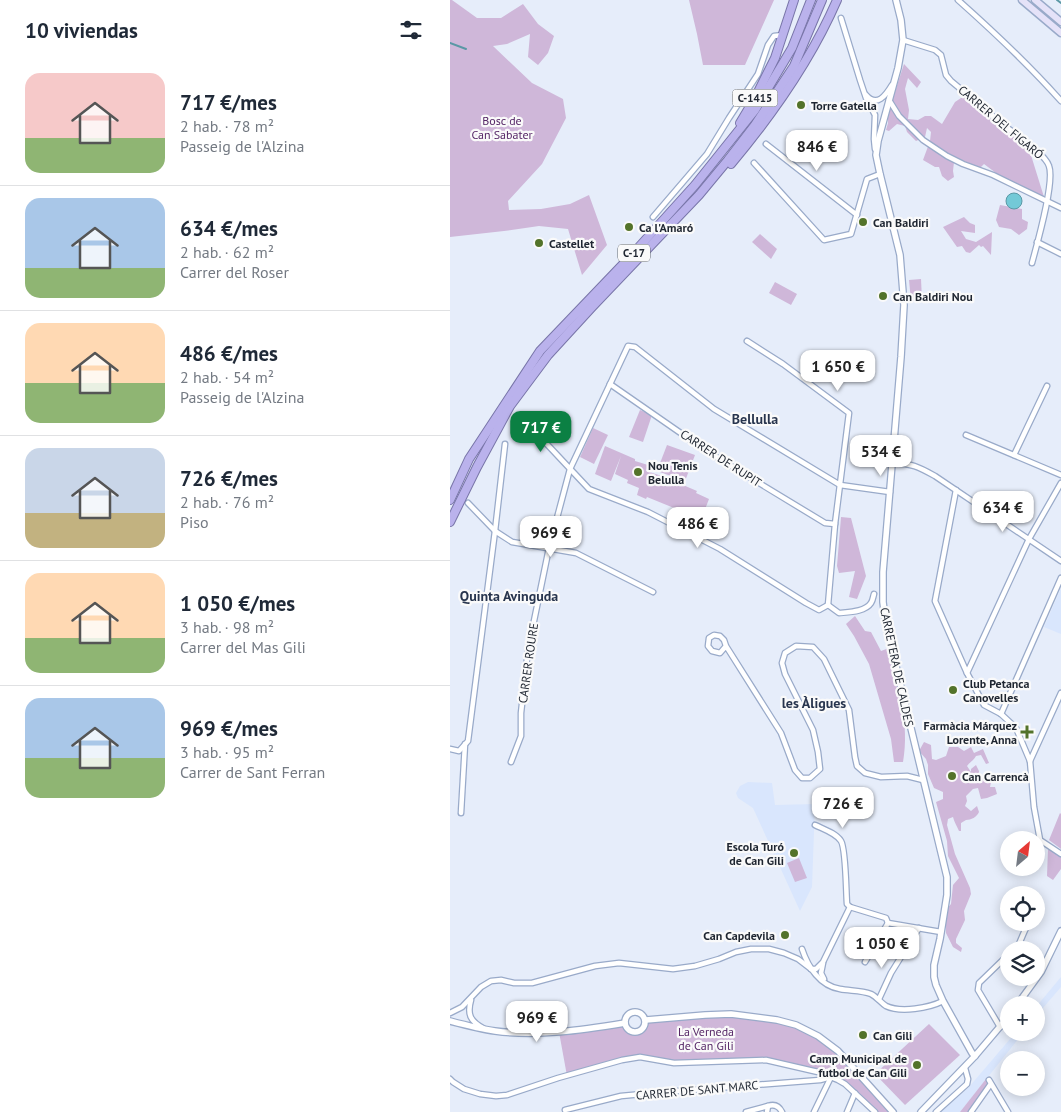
<!DOCTYPE html>
<html lang="es">
<head>
<meta charset="utf-8">
<style>
  body { margin:0; font-family:"PT Sans",sans-serif; background:#f2f2f3; color:#1f2937; height:100vh; display:flex; flex-direction:column; font-size:19px; white-space:nowrap }
  * { box-sizing:border-box; margin:0 }
  p { font-size:16px; color:#747a83 }
  .icon { flex:none; width:28px; height:28px; fill:none; stroke:currentColor; stroke-width:2; stroke-linecap:round; stroke-linejoin:round }
  .map { position:relative; flex:1; overflow:hidden }
  .details { display:flex; flex-direction:column; background:#fff; width:450px }
  .details>* { flex:none }
  .needle { width:32px; rotate:28deg }
  .controls { position:absolute; left:550px; top:831px; display:grid; gap:10px }
  .controls a { display:grid; place-items:center; width:45px; height:45px; border-radius:50%; background:#fff; box-shadow:0 2px 12px #0003; font-size:25px }
  .price { position:absolute; translate:-50% -42px; padding:0 11px; border-radius:10px; background:#fff; color:#222; font-size:16px; line-height:32px; filter:drop-shadow(0 1px 2px #0008) }
  .price::after { content:''; position:absolute; left:50%; top:30px; width:15px; height:11px; margin-left:-8px; background:inherit; clip-path:polygon(0 0,100% 0,50% 100%) }
  .price.current { background:#0b8043; color:#fff }
  ul { padding:0; list-style:none }
  li { display:flex; align-items:center; gap:15px; height:125px; padding:0 25px }
  li+li { border-top:1px solid #e0e1e3 }
  li span { display:grid; place-items:center; flex:none; width:140px; height:100px; border-radius:15px; color:#555 }
  li>.icon { margin-inline-start:auto }
  span .icon { width:60px; height:60px; fill:#fffc; stroke-width:1 }
  li b { font-size:21px }
  h2 { display:flex; justify-content:space-between; align-items:center; height:60px; padding:0 25px; font-size:21px }
  main { display:flex; flex:1; min-height:0 }
  .map>svg:first-child { display:block }
</style>
</head>
<body>
<main>
<section class="details">
<h2>10 viviendas<svg class="icon" aria-label="filters" viewBox="0 0 24 24"><path d="M4 7h16M4 17h16"/><circle cx="9" cy="7" r="2"/><circle cx="15" cy="17" r="2"/></svg></h2>
<ul>
<li><span style="background:linear-gradient(#f6c9c9 65%,#8fb573 0)"><svg class="icon" aria-label="home" viewBox="0 0 24 24"><path d="M3 11l9-7 9 7M6 9v11h12V9"/></svg></span><div><b>717 €/mes</b><p>2 hab. · 78 m²</p><p>Passeig de l'Alzina</p></div></li>
<li><span style="background:linear-gradient(#a9c7e8 70%,#8fb573 0)"><svg class="icon" aria-label="home" viewBox="0 0 24 24"><path d="M3 11l9-7 9 7M6 9v11h12V9"/></svg></span><div><b>634 €/mes</b><p>2 hab. · 62 m²</p><p>Carrer del Roser</p></div></li>
<li><span style="background:linear-gradient(#ffd9b3 60%,#8fb573 0)"><svg class="icon" aria-label="home" viewBox="0 0 24 24"><path d="M3 11l9-7 9 7M6 9v11h12V9"/></svg></span><div><b>486 €/mes</b><p>2 hab. · 54 m²</p><p>Passeig de l'Alzina</p></div></li>
<li><span style="background:linear-gradient(#c9d6e8 65%,#c2b280 0)"><svg class="icon" aria-label="home" viewBox="0 0 24 24"><path d="M3 11l9-7 9 7M6 9v11h12V9"/></svg></span><div><b>726 €/mes</b><p>2 hab. · 76 m²</p><p>Piso</p></div></li>
<li><span style="background:linear-gradient(#ffd9b3 65%,#8fb573 0)"><svg class="icon" aria-label="home" viewBox="0 0 24 24"><path d="M3 11l9-7 9 7M6 9v11h12V9"/></svg></span><div><b>1 050 €/mes</b><p>3 hab. · 98 m²</p><p>Carrer del Mas Gili</p></div></li>
<li><span style="background:linear-gradient(#a9c7e8 60%,#8fb573 0)"><svg class="icon" aria-label="home" viewBox="0 0 24 24"><path d="M3 11l9-7 9 7M6 9v11h12V9"/></svg></span><div><b>969 €/mes</b><p>3 hab. · 95 m²</p><p>Carrer de Sant Ferran</p></div></li>
</ul>
</section>
<div class="map">
<svg width="611" height="1112" viewBox="0 0 611 1112">
  <rect width="100%" height="100%" fill="#e6edfa"/>
  <!-- built -->
  <g fill="#d9e6fd">
    <polygon points="611,588 611,634 594,627"/>
    <polygon points="298,782 322,783 325,805 365,804 362,887 350,911 303,808 288,798 286,793 290,786"/>
    <polygon points="611,977 611,987 586,1016 586,1007"/>
    <polygon points="566,1032 573,1033 510,1112 491,1112 519,1087"/>
  </g>
  <!-- green -->
  <g fill="#cfb7d9">
    <polygon points="0,0 2,0 27,18 51,18 73,4 88,24 104,36 98,53 88,65 78,57 80,34 57,44 43,46 82,83 113,99 116,118 92,164 58,201 59,210 91,209 120,204 139,195 157,245 132,275 118,229 89,226 54,231 0,237"/>
    <polygon points="239,0 324,0 295,65 253,65 247,34"/>
    <polygon points="454,64 471,82 467,88 458,78 455,89 459,110 458,119 468,120 475,116 481,116 492,124 505,102 514,96 582,144 582,150 580,152 594,197 550,176 534,164 530,168 509,159 504,162 503,171 504,177 498,181 492,176 489,167 485,167 473,160 480,141 481,132 477,128 475,137 466,141 457,132 455,126 447,124 439,131 436,130 438,123 438,113"/>
    <polygon points="550,205 572,209 572,219 578,222 577,229 569,235 561,229 549,227 546,220"/>
    <polygon points="514,217 520,223 525,225 525,233 511,231 516,239 526,242 542,232 541,255 533,246 531,247 529,245 520,253 516,252 512,246 507,247 493,227"/>
    <polygon points="310,234 327,249 321,259 302,242"/>
    <polygon points="471,279 472,300 461,301 459,280"/>
    <polygon points="325,282 347,294 341,305 319,293"/>
    <polygon points="190,410 202,415 193,442 179,437"/>
    <polygon points="143,428 158,435 144,464 130,457"/>
    <polygon points="217,445 245,455 235,481 207,471"/>
    <polygon points="155,446 185,459 185,462 185,461 198,465 196,471 234,483 233,485 247,491 246,493 259,499 249,525 223,512 224,508 197,497 196,499 187,495 189,488 177,483 178,480 165,474 171,456 161,481 145,474"/>
    <polygon points="391,517 401,518 416,576 407,599 399,597 405,571 389,573 387,566"/>
    <path d="M405 616 415 631 421 632 431 651 439 648C448 686 460 724 453 762H444L441 739 419 664 404 636 396 624Z"/>
    <path d="M474 742 481 745 482 759 486 760 496 756 499 747H508L514 751 521 747 524 753 533 749 539 763 536 764 531 755 526 756C524 760 520 762 517 766L521 772V769L526 765 529 771V778H534L539 775 542 777 540 787H545L547 794 537 798 531 799 528 788 523 789 516 796 517 801 515 806 521 811 527 806 529 812C527 817 521 820 516 820L511 823V831H509C507 826 504 822 503 817L498 819 497 825 505 854 520 888 521 894 514 911 515 920 506 939V943L512 948 511 952 503 947 496 933V910L501 904 503 885 509 878 498 856 497 841 486 802 493 799V792L484 788 478 774V765L476 759 469 751Z"/>
    <polygon points="610,813 611,814 611,849 599,840"/>
    <polygon points="598,849 611,857 611,869 603,880 597,876"/>
    <polygon points="349,858 357,878 345,882 337,863"/>
    <path d="M281 1014 346 1025 388 1051 443 1112H425L388 1080 316 1060 224 1063 190 1057 117 1076 109 1032 175 1023C179 1038 194 1034 196 1020Z"/>
    <polygon points="479,1024 510,1055 455,1105 425,1074"/>
    <polygon points="536,1079 539,1083 519,1112 510,1112"/>
  </g>
  <!-- water -->
  <circle fill="#73c9d7" stroke="#5a98a5" cx="564" cy="201" r="8"/>
  <g fill="none" stroke-linecap="round" stroke-linejoin="round">
    <!-- stream -->
    <g stroke="#5a98a5" stroke-width="2">
      <polyline points="607,0 611,3"/>
      <polyline points="0,43 16,49"/>
    </g>
    <defs>
      <g id="minor">
        <path d="M508 0C544 32 579 65 611 101"/>
        <polyline points="391,18 410,80 416,98 425,115 424,139 425,149"/>
        <path d="M453 40 485 50 491 55 496 75 501 81C518 95 534 109 551 123 562 132 595 153 599 166 605 182 587 244 582 263"/>
        <path d="M416 95C427 108 436 95 442 85"/>
        <polyline points="439,100 449,116 473,140 497,156 513,164 543,175 611,208"/>
        <polyline points="316,144 407,215"/>
        <polyline points="304,163 374,240 401,234 417,179 430,174"/>
        <polyline points="203,217 257,154 279,118 308,74 318,45 324,36 333,35"/>
        <polyline points="587,242 611,254"/>
        <polyline points="297,341 333,364 399,413 385,524 378,605"/>
        <polyline points="160,384 258,452 375,523 385,524"/>
        <polyline points="78,424 139,489 198,512 270,549 356,603 369,610 378,605"/>
        <polyline points="516,435 611,475"/>
        <polyline points="564,455 597,386"/>
        <path d="M442 463C463 464 467 466 485 476L611 561"/>
        <polyline points="506,490 485,601 517,673 534,705 551,714 566,728 580,761 584,807 590,840 611,854"/>
        <polyline points="18,503 45,531 62,542 126,553 203,592"/>
        <path d="M378 605 389 613C399 612 415 612 421 603 423 600 423 597 424 594"/>
        <polyline points="276,646 270,653 262,651 258,646 259,638 264,635 270,636 274,640 276,646 331,733 345,770 352,778 360,778 370,769 368,752 363,730 335,674 332,663 335,653 346,646 363,647 374,659 399,710 405,757 407,766 415,773 431,777 457,776 473,780"/>
        <polyline points="517,673 579,539 611,483"/>
        <polyline points="551,714 611,578"/>
        <polyline points="0,749 9,751 18,741 45,531 55,444"/>
        <polyline points="580,761 611,693"/>
        <polyline points="61,762 71,736 71,713 78,650 99,548 120,469 178,346 185,347 264,409 390,485 440,492"/>
        <polyline points="11,813 15,744"/>
        <path d="M365 825C373 829 386 833 391 841 396 849 396 892 397 904L400 907 436 918 438 923 491 932"/>
        <path d="M352 949C358 967 370 986 390 989 400 991 411 990 421 994 427 997 431 1003 436 1006 451 1013 479 1008 493 1001"/>
        <polyline points="563,950 569,944 578,923"/>
        <polyline points="415,962 438,923"/>
        <polyline points="373,963 371,973 374,979"/>
        <polyline points="361,969 366,969 373,962 400,907"/>
        <polyline points="429,999 441,973 469,928"/>
        <path d="M21 1000C17 1014 20 1021 33 1028"/>
        <polyline points="0,1013 12,1007 31,987 41,981 51,980 64,983 82,983 145,966 169,963 223,969 245,966 269,959 286,952 301,949 319,949 334,953 348,959 361,969"/>
        <polyline points="550,1027 528,990 529,983 559,954"/>
        <polyline points="0,1079 3,1082 14,1089 30,1094 46,1096 57,1095 108,1078 172,1060 190,1057 224,1063 316,1060 368,1072 388,1080 395,1084 425,1112"/>
        <polyline points="539,1080 558,1112"/>
        <polyline points="115,1110 171,1096 203,1093 370,1080 381,1077"/>
        <polyline points="296,1112 318,1106"/>
        <path d="M317 1112 318 1106C324 1104 329 1106 332 1112"/>
        <polyline points="364,1112 381,1077"/>
        <polyline points="397,1112 405,1093"/>
        <polyline points="486,1112 517,1084 518,1079 515,1068"/>
        <polyline points="521,1112 540,1085"/>
      </g>
      <g id="tertiary">
        <polyline points="446,0 451,20 453,40 448,68 428,141 426,155 430,174 450,255 454,305 451,357 433,572 433,602 436,625 497,877 497,895 490,939 484,965 484,977 486,985 493,1001 522,1053 525,1056"/>
        <polyline points="567,1005 591,972 611,931"/>
        <circle cx="185" cy="1022" r="10"/>
        <polyline points="196,1020 255,1015 281,1014 327,1020 346,1025 368,1036 388,1051 443,1112"/>
        <path d="M0 1021C15 1025 30 1029 45 1031 88 1037 132 1030 175 1023"/>
        <polyline points="471,1112 525,1056 559,1016"/>
      </g>
      <g id="secondary">
        <polyline points="572,0 611,33"/>
        <polyline points="585,0 611,22"/>
      </g>
      <g id="trunk">
        <polyline points="290,123 305,98 325,58 344,0"/>
        <path d="M281 164C323 114 361 60 387 0"/>
        <polyline points="0,500 19,459 90,351 179,258 245,185 305,110 342,48 361,0"/>
        <polyline points="0,522 27,467 60,406 98,355 142,307 249,195 278,160 305,125 344,66 372,0"/>
      </g>
    </defs>
    <!-- minor casing -->
    <use href="#minor" stroke="#99aac9" stroke-width="7"/>
    <!-- tertiary casing -->
    <use href="#tertiary" stroke="#99aac9" stroke-width="8"/>
    <!-- secondary casing -->
    <use href="#secondary" stroke="#99aac9" stroke-width="9"/>
    <!-- trunk casing -->
    <use href="#trunk" stroke="#7875a8" stroke-width="10"/>
    <!-- minor -->
    <use href="#minor" stroke="#fff" stroke-width="4.5"/>
    <!-- tertiary -->
    <use href="#tertiary" stroke="#fff" stroke-width="5.5"/>
    <!-- secondary -->
    <use href="#secondary" stroke="#e5e2f8" stroke-width="6"/>
    <!-- trunk -->
    <use href="#trunk" stroke="#bab2ec" stroke-width="8"/>
  </g>
  <!-- markers -->
  <g fill="#53732a" stroke="#fafafa" stroke-width="2">
    <circle cx="351" cy="105" r="5"/>
    <circle cx="413" cy="222" r="5"/>
    <circle cx="179" cy="227" r="5"/>
    <circle cx="89" cy="243" r="5"/>
    <circle cx="433" cy="296" r="5"/>
    <circle cx="188" cy="472" r="5"/>
    <circle cx="503" cy="690" r="5"/>
    <path d="M574.5 724.5h5v5h5v5h-5v5h-5v-5h-5v-5h5z"/>
    <circle cx="502" cy="776" r="5"/>
    <circle cx="344" cy="853" r="5"/>
    <circle cx="335" cy="935" r="5"/>
    <circle cx="413" cy="1035" r="5"/>
    <circle cx="467" cy="1065" r="5"/>
  </g>
  <g text-anchor="middle" dominant-baseline="central" stroke-width="4.5" stroke-linejoin="round" paint-order="stroke">
    <!-- shield labels -->
    <g fill="#fafafa" stroke="#61666d" stroke-width="1">
      <rect x="282.5" y="89.5" width="45" height="17" rx="4"/>
      <rect x="168" y="244.5" width="32" height="17" rx="4"/>
    </g>
    <g font-size="11" font-weight="bold" fill="#1f2631">
      <text x="305" y="98">C-1415</text>
      <text x="184" y="253">C-17</text>
    </g>
    <!-- poi labels -->
    <g font-size="12" font-weight="bold" fill="#1f2631" stroke="#fafafa" text-anchor="start">
      <text x="361" y="105">Torre Gatella</text>
      <text x="423" y="222">Can Baldiri</text>
      <text x="189" y="227">Ca l'Amaró</text>
      <text x="99" y="243">Castellet</text>
      <text x="443" y="296">Can Baldiri Nou</text>
      <text x="198" y="465">Nou Tenis<tspan x="198" dy="14">Belulla</tspan></text>
      <text x="513" y="683">Club Petanca<tspan x="513" dy="14">Canovelles</tspan></text>
      <text x="567" y="725" text-anchor="end">Farmàcia Márquez<tspan x="567" dy="14">Lorente, Anna</tspan></text>
      <text x="512" y="776">Can Carrencà</text>
      <text x="334" y="846" text-anchor="end">Escola Turó<tspan x="334" dy="14">de Can Gili</tspan></text>
      <text x="325" y="935" text-anchor="end">Can Capdevila</text>
      <text x="423" y="1035">Can Gili</text>
      <text x="457" y="1058" text-anchor="end">Camp Municipal de<tspan x="457" dy="14">futbol de Can Gili</tspan></text>
    </g>
    <!-- park labels -->
    <g font-size="12" fill="#552666" stroke="#fafafa">
      <text x="52" y="120">Bosc de<tspan x="52" dy="14">Can Sabater</tspan></text>
      <text x="256" y="1031">La Verneda<tspan x="256" dy="14">de Can Gili</tspan></text>
    </g>
    <!-- street labels -->
    <g font-size="12" fill="#1f2631" stroke="#fafafa">
      <text transform="translate(551 122) rotate(40)">CARRER DEL FIGARÓ</text>
      <text transform="translate(271 458) rotate(33)">CARRER DE RUPIT</text>
      <text transform="translate(78 663) rotate(-82)">CARRER ROURE</text>
      <text transform="translate(447 667) rotate(78)">CARRETERA DE CALDES</text>
      <text transform="translate(247 1090) rotate(-5)">CARRER DE SANT MARC</text>
    </g>
    <!-- neighbourhood labels -->
    <g font-size="14" font-weight="bold" fill="#28354e" stroke="#fafafa">
      <text x="305" y="419">Bellulla</text>
      <text x="59" y="596">Quinta Avinguda</text>
      <text x="364" y="703">les Àligues</text>
    </g>
  </g>
</svg>
<div class="controls">
<a><svg class="needle" viewBox="-14 -14 28 28"><path d="M0-13l5 13h-10z" fill="#e53935"/><path d="M0 13l5-13h-10z" fill="#747a83"/></svg></a>
<a><svg class="icon" aria-label="locate" viewBox="0 0 24 24"><circle cx="12" cy="12" r="6"/><path d="M12 2v4M12 18v4M2 12h4M18 12h4"/></svg></a>
<a><svg class="icon" aria-label="layers" viewBox="0 0 24 24"><path d="M12 4l9 5-9 5-9-5zM3 14l9 5 9-5"/></svg></a>
<a>+</a>
<a>−</a>
</div>
<b class="price" style="left:367px;top:172px">846 €</b>
<b class="price" style="left:388px;top:392px">1 650 €</b>
<b class="price current" style="left:91px;top:453px">717 €</b>
<b class="price" style="left:431px;top:477px">534 €</b>
<b class="price" style="left:553px;top:533px">634 €</b>
<b class="price" style="left:248px;top:549px">486 €</b>
<b class="price" style="left:101px;top:558px">969 €</b>
<b class="price" style="left:393px;top:829px">726 €</b>
<b class="price" style="left:432px;top:969px">1 050 €</b>
<b class="price" style="left:87px;top:1043px">969 €</b>
</div>
</main>
</body>
</html>
